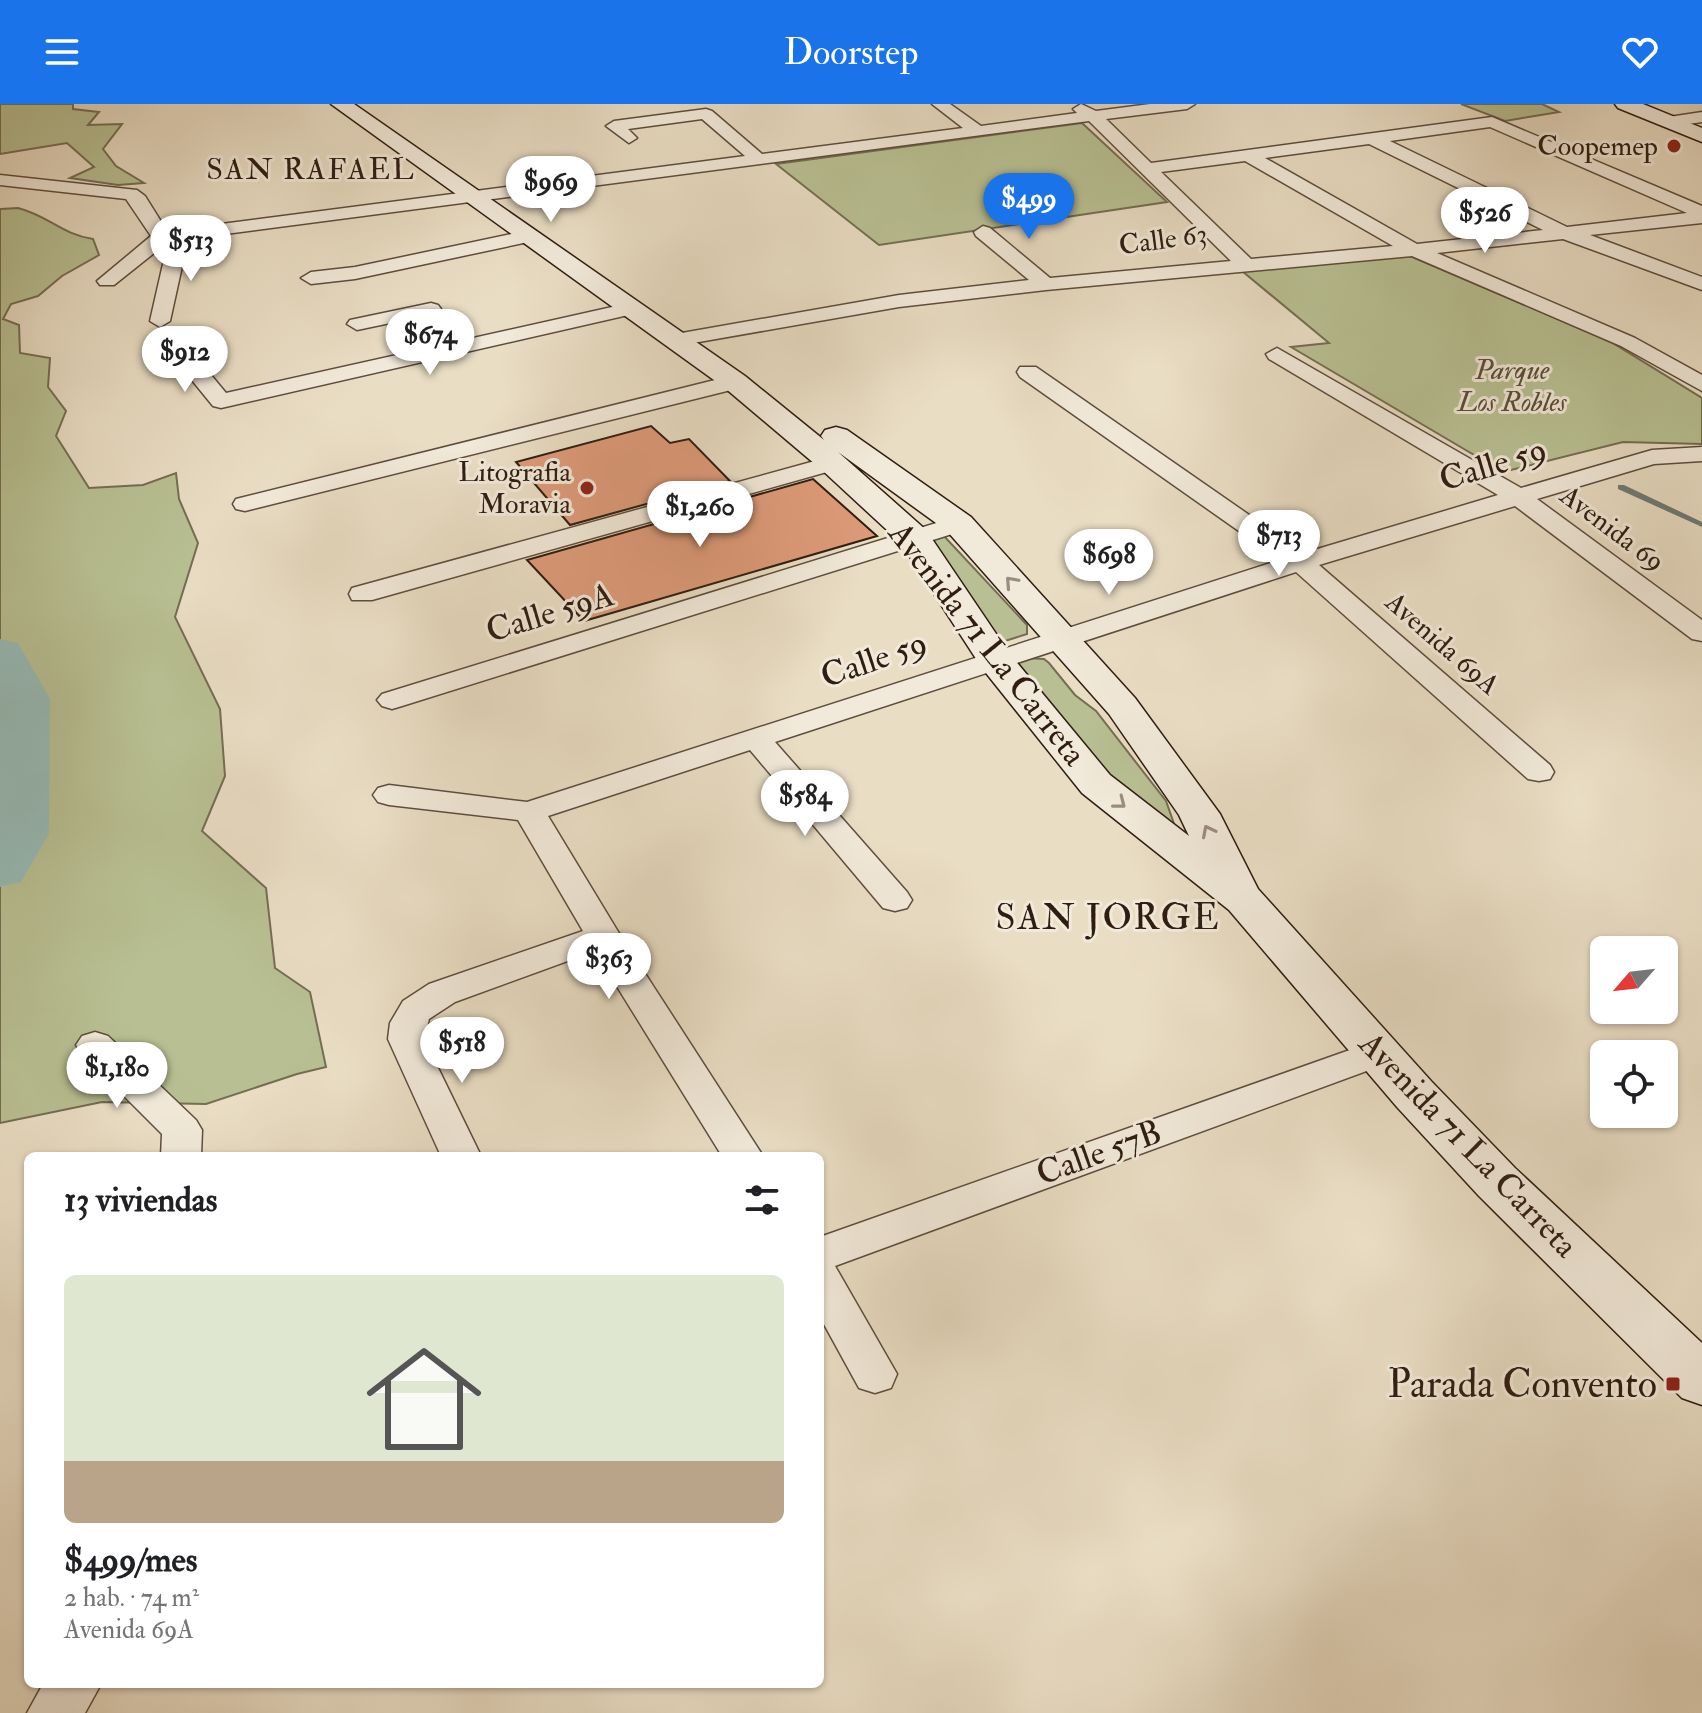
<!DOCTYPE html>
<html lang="es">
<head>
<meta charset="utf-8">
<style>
  body { margin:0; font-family:"IM FELL Double Pica",serif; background:#f2f2f2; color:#202124; height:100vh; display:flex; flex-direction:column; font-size:30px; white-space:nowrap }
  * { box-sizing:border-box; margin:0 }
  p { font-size:26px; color:#757577 }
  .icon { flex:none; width:44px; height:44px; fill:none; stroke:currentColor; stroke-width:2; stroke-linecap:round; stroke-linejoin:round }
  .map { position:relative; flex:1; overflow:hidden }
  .side { position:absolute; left:24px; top:1048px; width:800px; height:536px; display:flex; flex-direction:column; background:#fff; border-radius:12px; box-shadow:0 2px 6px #0004 }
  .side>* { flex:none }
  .needle { width:52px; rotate:242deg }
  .tools { position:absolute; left:1590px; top:832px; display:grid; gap:16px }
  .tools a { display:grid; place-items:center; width:88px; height:88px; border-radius:12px; background:#fff; box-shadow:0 2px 6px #0004; font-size:40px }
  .price { position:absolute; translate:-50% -68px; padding:0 18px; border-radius:28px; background:#fff; color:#222; font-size:26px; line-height:52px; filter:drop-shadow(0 2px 4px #0008) }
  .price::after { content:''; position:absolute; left:50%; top:48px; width:24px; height:18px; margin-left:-12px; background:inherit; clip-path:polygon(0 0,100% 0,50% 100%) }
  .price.current { background:#1a73e8; color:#fff }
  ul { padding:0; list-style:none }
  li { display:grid; align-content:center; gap:16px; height:424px; padding:0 40px }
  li+li { border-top:2px solid #e0e0e0 }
  li span { display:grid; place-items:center; height:248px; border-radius:12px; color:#555 }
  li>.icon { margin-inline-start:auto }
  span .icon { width:144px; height:144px; fill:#fffc; stroke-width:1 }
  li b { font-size:34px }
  h2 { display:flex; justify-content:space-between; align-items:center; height:96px; padding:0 40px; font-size:34px }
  header { display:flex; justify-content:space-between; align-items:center; height:104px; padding:0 40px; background:#1a73e8; color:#fff; font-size:36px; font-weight:600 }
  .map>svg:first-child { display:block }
</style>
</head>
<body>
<header><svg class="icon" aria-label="menu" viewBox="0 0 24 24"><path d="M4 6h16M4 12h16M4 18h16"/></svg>Doorstep<svg class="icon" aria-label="heart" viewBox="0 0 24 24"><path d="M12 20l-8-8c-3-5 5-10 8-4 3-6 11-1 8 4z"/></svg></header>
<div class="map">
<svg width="1702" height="1609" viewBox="0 0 1702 1609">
  <rect width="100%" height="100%" fill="#e9ddc4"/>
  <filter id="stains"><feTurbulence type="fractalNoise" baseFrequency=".0025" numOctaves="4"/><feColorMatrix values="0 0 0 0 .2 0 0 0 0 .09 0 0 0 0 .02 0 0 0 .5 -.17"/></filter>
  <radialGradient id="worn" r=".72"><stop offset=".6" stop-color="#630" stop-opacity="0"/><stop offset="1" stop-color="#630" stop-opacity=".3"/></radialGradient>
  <!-- green -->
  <g fill="#b8c093" stroke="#746e52" stroke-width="2">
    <polygon points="0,0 73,0 73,5 99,8 88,21 122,20 103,45 116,62 144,79 118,81 70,74 94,63 67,39 0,50"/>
    <polygon points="1461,0 1542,0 1559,8 1505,17"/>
    <polygon points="1082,19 1167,98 879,141 776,60"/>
    <path d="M18 104C49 112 61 130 93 135L99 151 62 172 38 192 11 200 3 215 19 221 20 249 50 254 48 283 66 307 56 332 89 384 143 381 176 369 179 395 198 439 175 513 220 605 225 672 202 727 266 784 275 864 310 888 326 963 297 970 206 1000 102 998 0 1019V105Z"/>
    <polygon points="1410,152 1611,238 1702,294 1702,340 1623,338 1503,368 1291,243 1329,239 1242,167"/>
    <polygon points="943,431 1027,521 1027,530 1002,538 994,536 921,433"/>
    <polygon points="1025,554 1044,555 1049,559 1075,591 1096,607 1166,697 1178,731 1134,705 1015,559"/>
  </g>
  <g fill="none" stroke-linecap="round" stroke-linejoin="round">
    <!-- stream -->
    <polygon fill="#6d7c74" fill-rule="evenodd" points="1618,381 1624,381 1702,418 1702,423 1618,385"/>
    <!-- river -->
    <polygon fill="#97bbb6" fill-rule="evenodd" points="0,535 18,539 50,595 49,730 21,778 0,783"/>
  </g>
  <!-- building -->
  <g fill="#dd9a79" stroke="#2f1d11" stroke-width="2">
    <polygon points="651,322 670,339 689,335 730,377 570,421 516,358"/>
    <polygon points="813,375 877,432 584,517 527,456"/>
  </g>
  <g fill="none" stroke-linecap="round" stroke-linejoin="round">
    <defs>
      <g id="street">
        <path d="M932 0H950L981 22 1077 9 1073 5 1081 0 1096 7 1150 0H1195L1187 5 1106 15 1151 59 1492 13 1702 102V119L1590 131 1702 173V186L1563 135 1437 149 1635 234 1702 271V287L1621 242 1412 152 1046 186 899 203 676 242 665 236 676 230 899 191 1029 176 976 132 974 128 983 122 990 124 1050 174 1231 157 1089 17 188 135 170 217 160 223 150 217 168 138 114 181H100L97 177 151 132 126 95 0 81V71L137 86 145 92 167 127 745 52 702 15 628 25 637 34 629 39 606 22 614 17 706 5 712 7 762 50 963 24ZM1490 23 1687 109 1567 123 1390 37ZM1369 40 1543 126 1417 140 1265 54ZM1245 57 1393 142 1251 155 1161 68Z"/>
        <polygon points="1702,8 1702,18 1669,23 1661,18 1669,13"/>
        <polygon points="526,127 535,133 533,137 355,175 311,180 301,174 311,168 355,163"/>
        <polygon points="431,199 438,201 441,205 438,209 357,226 347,220 350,216"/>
        <polygon points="630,199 640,205 637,209 221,304 213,302 173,253 184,247 192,248 226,289"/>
        <polygon points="1277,244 1521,384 1652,346 1702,343 1702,357 1654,360 1537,395 1702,516 1702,537 1692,535 1515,402 1319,461 1550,661 1554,668 1550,675 1539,677 1528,675 1296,468 775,638 907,788 912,796 907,804 895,807 883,804 750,646 548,712 617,826 763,1052 722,1052 595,847 455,898 429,915 424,935 481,1052 441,1052 388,935 390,919 403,897 429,880 583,827 518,716 389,701 378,698 373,691 378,684 389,681 527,698 1280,456 1020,273 1017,268 1020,263 1036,263 1304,449 1498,391 1269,255 1266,250"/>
        <polygon points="735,271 746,278 743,283 245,407 236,405 233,400 236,395"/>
        <polygon points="833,352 841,354 845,359 841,364 372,496 352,496 349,490 352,484"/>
        <polygon points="959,412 968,415 972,420 968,425 402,602 392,605 382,602 377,596 382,590"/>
        <polygon points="95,928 108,932 196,1016 202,1026 201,1052 161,1052 162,1030 82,950 76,941 82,932"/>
        <polygon points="1378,936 1391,940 1397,949 1391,958 835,1162 897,1270 891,1284 875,1289 859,1284 820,1213 820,1133"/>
        <polygon points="43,1580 101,1580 85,1609 27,1609"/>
      </g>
      <g id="secondary">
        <path d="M331 0H354L745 272 824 336 821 332 825 326 836 323 847 326 971 413 1135 594 1220 710 1258 785 1431 977 1515 1064 1702 1239V1301L1682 1294 1479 1092 1397 1003 1229 806 1082 689 982 564 901 439 822 366 725 284ZM838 348 947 427 1109 610 1179 711 1189 732 1110 671 1009 549 926 426Z"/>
        <polygon points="1615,0 1643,0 1702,24 1702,38 1618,4"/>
      </g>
    </defs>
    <!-- street casing -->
    <use href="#street" stroke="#5e4d3e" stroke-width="3"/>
    <!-- secondary casing -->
    <use href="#secondary" stroke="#2f1d11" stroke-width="3"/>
    <!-- street -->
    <use href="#street" fill="#f1e9d9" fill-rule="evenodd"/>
    <!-- secondary -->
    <use href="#secondary" fill="#f1e9d9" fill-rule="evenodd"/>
  </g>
  <!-- one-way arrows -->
  <defs><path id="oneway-chevron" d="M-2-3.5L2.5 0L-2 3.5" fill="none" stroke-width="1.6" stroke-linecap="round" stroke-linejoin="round" transform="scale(2)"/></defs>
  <g stroke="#9a8d7f">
    <use href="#oneway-chevron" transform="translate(1011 478) rotate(-132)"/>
    <use href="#oneway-chevron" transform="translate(1120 699) rotate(38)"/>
    <use href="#oneway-chevron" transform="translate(1208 727) rotate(-117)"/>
  </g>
  <!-- markers -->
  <g fill="#8f2418" stroke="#f1e9d9" stroke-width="3">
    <circle cx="1674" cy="42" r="8"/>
    <circle cx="587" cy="384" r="8"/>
    <rect x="1665" y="1272" width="16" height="16" rx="4"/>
  </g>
  <g text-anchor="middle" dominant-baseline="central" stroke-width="6" stroke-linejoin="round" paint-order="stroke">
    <!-- far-poi labels -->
    <g font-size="28" fill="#2f1d11" stroke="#f1e9d9" text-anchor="end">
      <text x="1658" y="42">Coopemep</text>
      <text x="571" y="368">Litografia<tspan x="571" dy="32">Moravia</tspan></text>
    </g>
    <!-- far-street labels -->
    <g font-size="28" fill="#2f1d11" stroke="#f1e9d9">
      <text transform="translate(1163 136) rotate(-8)">Calle 63</text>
      <text transform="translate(1612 425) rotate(37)">Avenida 69</text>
      <text transform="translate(1442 540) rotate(41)">Avenida 69A</text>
    </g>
    <!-- far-park labels -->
    <g font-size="28" font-style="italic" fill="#584e38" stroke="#f1e9d9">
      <text x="1512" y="266">Parque<tspan x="1512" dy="32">Los Robles</tspan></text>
    </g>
    <!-- far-neighbourhood labels -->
    <g font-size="30" letter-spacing="2" fill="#2f1d11" stroke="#f1e9d9">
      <text x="311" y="65">SAN RAFAEL</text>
    </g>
    <!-- street labels -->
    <g font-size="34" fill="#2f1d11" stroke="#f1e9d9">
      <text transform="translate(1493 361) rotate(-17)">Calle 59</text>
      <text transform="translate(550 509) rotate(-17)">Calle 59A</text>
      <text transform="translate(987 540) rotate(52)">Avenida 71 La Carreta</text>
      <text transform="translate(874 556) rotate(-19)">Calle 59</text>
      <text transform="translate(1468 1041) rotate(46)">Avenida 71 La Carreta</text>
      <text transform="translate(1099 1049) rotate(-20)">Calle 57B</text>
    </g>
    <!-- neighbourhood labels -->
    <g font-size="36" letter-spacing="2" fill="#2f1d11" stroke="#f1e9d9">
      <text x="1108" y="813">SAN JORGE</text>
    </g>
    <!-- near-poi labels -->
    <g font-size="40" fill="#2f1d11" stroke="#f1e9d9" text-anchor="end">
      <text x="1657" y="1280">Parada Convento</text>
    </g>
  </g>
  <rect width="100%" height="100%" filter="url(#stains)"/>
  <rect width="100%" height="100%" fill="url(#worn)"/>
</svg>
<div class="tools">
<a><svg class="needle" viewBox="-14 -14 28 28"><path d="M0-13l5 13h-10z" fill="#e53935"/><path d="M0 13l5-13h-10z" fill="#757577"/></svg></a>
<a><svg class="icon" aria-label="locate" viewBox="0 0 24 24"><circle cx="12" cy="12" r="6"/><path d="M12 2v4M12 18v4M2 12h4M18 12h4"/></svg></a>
</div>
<b class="price" style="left:551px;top:120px">$969</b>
<b class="price current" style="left:1029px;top:137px">$499</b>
<b class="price" style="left:1485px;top:151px">$526</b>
<b class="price" style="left:191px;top:179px">$513</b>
<b class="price" style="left:430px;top:273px">$674</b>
<b class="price" style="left:185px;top:290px">$912</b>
<b class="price" style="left:700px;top:445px">$1,260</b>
<b class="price" style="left:1279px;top:474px">$713</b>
<b class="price" style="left:1109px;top:493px">$698</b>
<b class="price" style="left:805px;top:734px">$584</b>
<b class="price" style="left:609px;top:897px">$363</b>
<b class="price" style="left:462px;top:981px">$518</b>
<b class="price" style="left:117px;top:1006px">$1,180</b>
<section class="side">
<h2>13 viviendas<svg class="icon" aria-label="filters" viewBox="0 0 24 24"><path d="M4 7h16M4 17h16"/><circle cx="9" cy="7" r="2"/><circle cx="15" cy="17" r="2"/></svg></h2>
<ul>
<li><span style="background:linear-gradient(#dfe7d0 75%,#b9a48a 0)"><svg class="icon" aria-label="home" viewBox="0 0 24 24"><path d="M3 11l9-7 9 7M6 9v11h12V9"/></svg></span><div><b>$499/mes</b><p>2 hab. · 74 m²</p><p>Avenida 69A</p></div></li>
</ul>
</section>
</div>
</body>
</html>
